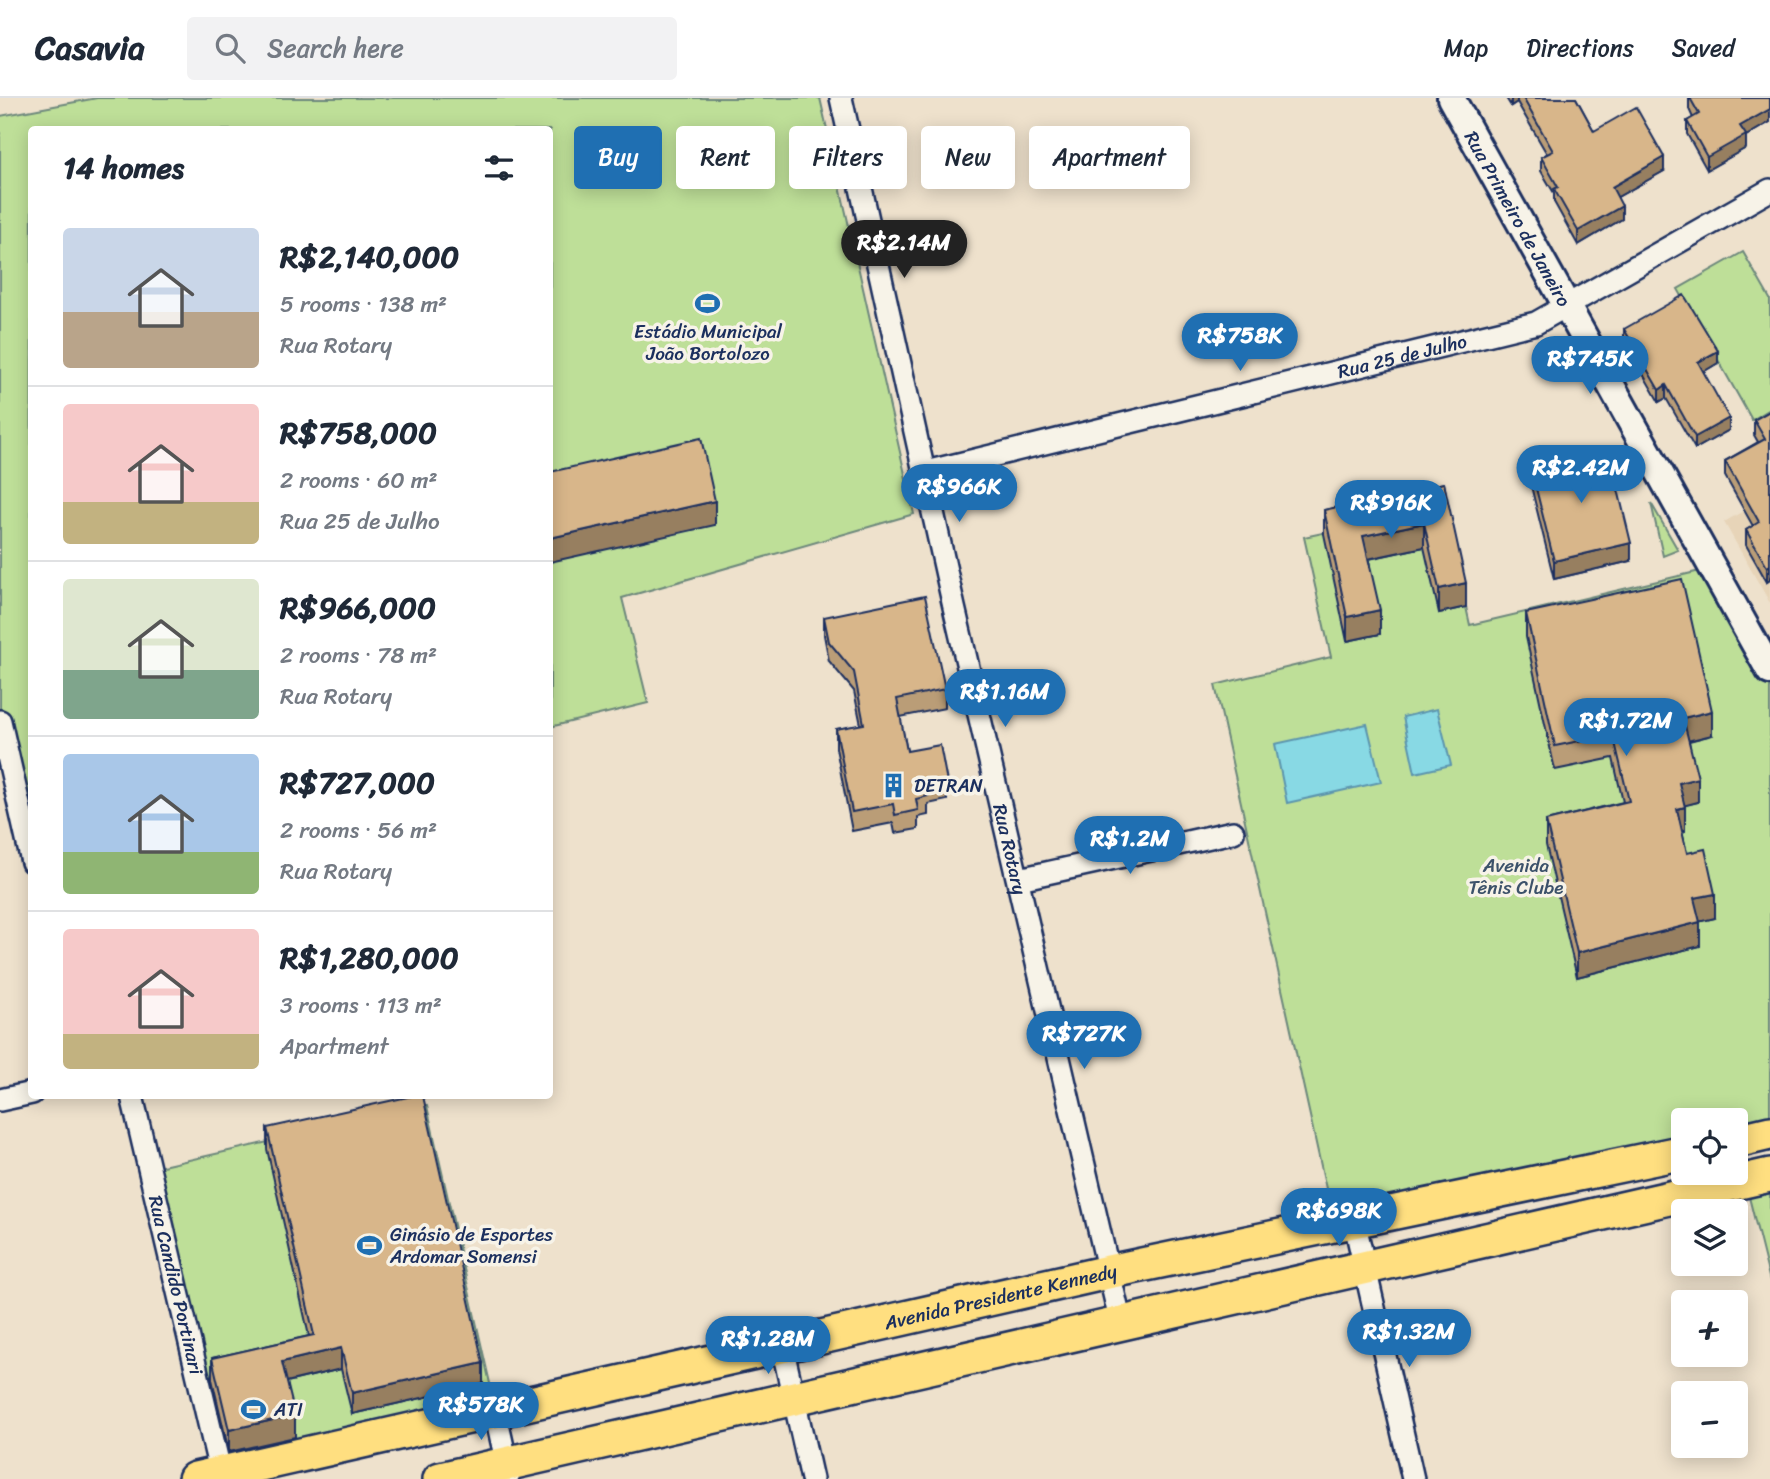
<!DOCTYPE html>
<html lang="en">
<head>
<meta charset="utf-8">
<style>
  body { margin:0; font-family:Sriracha,sans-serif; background:#f2f2f3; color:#1f2937; height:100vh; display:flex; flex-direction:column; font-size:26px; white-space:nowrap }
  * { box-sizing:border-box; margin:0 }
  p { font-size:23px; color:#747a83 }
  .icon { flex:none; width:38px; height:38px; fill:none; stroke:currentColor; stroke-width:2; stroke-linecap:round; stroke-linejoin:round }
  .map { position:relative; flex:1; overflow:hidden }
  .details { position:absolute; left:28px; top:28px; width:525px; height:973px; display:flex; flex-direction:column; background:#fff; border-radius:7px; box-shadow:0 4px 18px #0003 }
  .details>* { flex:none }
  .top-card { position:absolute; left:574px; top:28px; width:665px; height:63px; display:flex; gap:14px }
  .buttons { position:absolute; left:1671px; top:1010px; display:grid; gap:14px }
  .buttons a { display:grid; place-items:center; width:77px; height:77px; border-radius:7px; background:#fff; box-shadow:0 4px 18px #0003; font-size:35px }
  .price { position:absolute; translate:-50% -60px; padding:0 16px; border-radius:24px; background:#1f6fb2; color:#fff; font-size:23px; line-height:46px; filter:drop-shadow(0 2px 4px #0008) }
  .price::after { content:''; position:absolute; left:50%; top:42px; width:21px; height:16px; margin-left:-10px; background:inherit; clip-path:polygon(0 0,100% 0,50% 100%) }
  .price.active { background:#222; color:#fff }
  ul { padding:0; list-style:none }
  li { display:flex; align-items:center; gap:21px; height:175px; padding:0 35px }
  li+li { border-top:2px solid #e0e1e3 }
  li span { display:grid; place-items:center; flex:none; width:196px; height:140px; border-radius:7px; color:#555 }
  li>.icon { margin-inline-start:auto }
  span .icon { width:84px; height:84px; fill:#fffc; stroke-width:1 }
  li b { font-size:30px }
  h2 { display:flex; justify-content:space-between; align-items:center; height:84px; padding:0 35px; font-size:30px }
  .chip { padding:0 24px; border-radius:7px; background:#fff; box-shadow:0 4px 18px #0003; font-size:24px; line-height:63px }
  .chip.active { background:#1f6fb2; color:#fff }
  header { display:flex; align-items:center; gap:42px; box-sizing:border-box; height:98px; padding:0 35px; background:#fff; border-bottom:2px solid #e0e1e3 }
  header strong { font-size:33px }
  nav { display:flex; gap:38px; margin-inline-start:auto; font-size:24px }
  .search { width:490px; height:63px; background:#f2f2f3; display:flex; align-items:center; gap:18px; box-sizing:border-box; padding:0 24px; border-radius:7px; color:#747a83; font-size:26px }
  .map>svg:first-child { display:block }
</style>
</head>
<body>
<header>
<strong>Casavia</strong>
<div class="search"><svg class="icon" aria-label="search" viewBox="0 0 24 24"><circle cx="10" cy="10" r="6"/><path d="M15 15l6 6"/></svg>Search here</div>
<nav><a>Map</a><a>Directions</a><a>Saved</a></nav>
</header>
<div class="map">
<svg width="1770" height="1381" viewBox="0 0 1770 1381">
  <rect width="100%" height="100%" fill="#eee1cc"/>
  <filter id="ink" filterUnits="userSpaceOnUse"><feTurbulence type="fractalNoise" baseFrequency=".0143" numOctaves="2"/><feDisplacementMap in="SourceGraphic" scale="14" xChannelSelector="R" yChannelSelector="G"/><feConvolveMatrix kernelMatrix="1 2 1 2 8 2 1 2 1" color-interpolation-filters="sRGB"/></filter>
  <g filter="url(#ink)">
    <!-- built -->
    <polygon fill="#e7d4b8" points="1770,398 1770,505 1724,424"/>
    <!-- green -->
    <g fill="#bedf98" stroke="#6c877b" stroke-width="2">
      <polygon points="97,0 820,0 914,416 622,500 648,605 550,629 550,32 32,32 31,764 0,623 0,18"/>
      <polygon points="1743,154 1770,201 1770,311 1752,322 1678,191"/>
      <polygon points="1651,405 1678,452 1663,458"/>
      <polygon points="1444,409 1470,527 1713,470 1770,573 1770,1031 1736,1043 1736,1022 1684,1022 1683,1054 1334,1127 1215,587 1331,559 1304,439"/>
      <polygon points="427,1008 494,1303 218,1365 149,1071"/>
      <polygon points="1770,1085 1770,1183 1747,1091"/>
    </g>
    <!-- water -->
    <g fill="#88d9e4" stroke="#5c95ae" stroke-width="2">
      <polygon points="1437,611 1451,667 1415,675 1403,619"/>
      <polygon points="1367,626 1381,684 1287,705 1275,646"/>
    </g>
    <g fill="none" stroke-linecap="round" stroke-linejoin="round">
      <defs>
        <g id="minor">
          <path id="s1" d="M841 0 954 509 1121 1226"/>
          <path id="s2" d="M926 374 1536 225 1770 92"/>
          <polyline points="0,623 32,764"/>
          <polyline points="1019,781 1233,734"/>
          <path id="s3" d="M132 998 222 1381"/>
          <polyline points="0,1002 32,995"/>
          <polyline points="1354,1122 1413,1381"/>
          <polyline points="782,1248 812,1381"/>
          <polyline points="495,1313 509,1376"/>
        </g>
        <g id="tertiary">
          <path id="s4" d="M1451 0 1770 573"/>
        </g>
        <g id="primary">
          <polyline points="1736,1043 1770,1035"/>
          <path id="s5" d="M195 1381 1108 1174 1684 1054"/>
          <polyline points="440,1381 1770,1077"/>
        </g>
      </defs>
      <!-- minor casing -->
      <use href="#minor" stroke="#1b2f5e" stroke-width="26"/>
      <!-- tertiary casing -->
      <use href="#tertiary" stroke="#1b2f5e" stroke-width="32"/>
      <!-- primary casing -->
      <use href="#primary" stroke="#1b2f5e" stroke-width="38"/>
      <!-- minor -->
      <use href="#minor" stroke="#f7f3e8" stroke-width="21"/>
      <!-- tertiary -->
      <use href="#tertiary" stroke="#f7f3e8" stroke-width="26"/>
      <!-- primary -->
      <use href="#primary" stroke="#ffdf80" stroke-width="33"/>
    </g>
    <!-- wall -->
    <g fill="#ba9d77" stroke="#1b2f5e" stroke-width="2">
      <polygon points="1506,0 1576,0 1594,33 1664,73 1617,99 1622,121 1578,147 1554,104 1554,95 1541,73 1541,59 1547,56 1517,4 1511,8"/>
      <polygon points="1689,0 1770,0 1770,24 1746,38 1746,50 1707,72 1687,36 1687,23 1693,20 1689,11"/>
      <polygon points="1624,231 1718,265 1703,274 1729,332 1695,351 1666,300 1659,304 1624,243"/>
      <polygon points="1770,313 1770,482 1767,484 1746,447 1746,432 1753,428 1725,378 1725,363 1758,344 1754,337 1754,322"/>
      <polygon points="1531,370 1631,463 1554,481 1531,388"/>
      <polygon points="1444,385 1466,509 1439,515 1424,449 1369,461 1380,536 1347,543 1324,436 1324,412"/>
      <polygon points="1526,515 1712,637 1689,643 1698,704 1684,707 1685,733 1682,734 1687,755 1715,820 1700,823 1700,848 1577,879 1546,747 1546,723 1623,704 1613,660 1555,672 1526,539"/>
      <polygon points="824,519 945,591 945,610 900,619 907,653 947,684 947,702 928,706 928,717 918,719 918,731 895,735 893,725 852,733 836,650 836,631 861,627 854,593 829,563 824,537"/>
      <polygon points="267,1030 483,1286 352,1316 341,1271 287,1284 295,1339 229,1354 212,1281 212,1260 309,1238 267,1051"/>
    </g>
    <!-- shaded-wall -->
    <g fill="#977f61" stroke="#1b2f5e" stroke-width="2">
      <polygon points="1511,0 1517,0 1517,4 1511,8"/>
      <polygon points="1770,11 1770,24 1746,38 1746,50 1707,72 1707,59 1740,28"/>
      <polygon points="1664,59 1664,73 1612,102 1612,89"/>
      <polygon points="1622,108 1622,121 1578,147 1578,133"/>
      <polygon points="1718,253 1718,265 1698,277 1698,264"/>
      <polygon points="1666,287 1666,300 1659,304 1659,292"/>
      <polygon points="1729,320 1729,332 1695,351 1695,339"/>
      <polygon points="715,403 715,427 550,464 550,440"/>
      <polygon points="1424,425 1424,449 1363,462 1363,438"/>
      <polygon points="1631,445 1631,463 1554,481 1554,463"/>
      <polygon points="1770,467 1770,482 1767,484 1767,469"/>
      <polygon points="1466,485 1466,509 1439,515 1439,491"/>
      <polygon points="1380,512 1380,536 1347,543 1347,519"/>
      <polygon points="1712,613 1712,637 1683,644 1683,620"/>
      <polygon points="1698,680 1698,704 1679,709 1679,685"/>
      <polygon points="1685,709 1685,733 1677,735 1677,711"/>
      <polygon points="1715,796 1715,820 1694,825 1694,800"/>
      <polygon points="1700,824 1700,848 1577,879 1577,855"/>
      <polygon points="341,1250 341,1271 282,1285 282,1264"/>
      <polygon points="483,1265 483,1286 352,1316 352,1295"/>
      <polygon points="295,1317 295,1339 229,1354 229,1332"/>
    </g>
    <!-- building -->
    <g fill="#d8b68a" stroke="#1b2f5e" stroke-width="2">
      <polygon points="1523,0 1576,0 1594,33 1636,9 1664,59 1612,89 1622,108 1578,133 1554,91 1558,89 1541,59 1553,53"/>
      <polygon points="1690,0 1770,0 1770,11 1740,28 1746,37 1707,59 1687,23 1699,16"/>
      <polygon points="1684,197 1718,253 1698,264 1729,320 1695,339 1666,287 1659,292 1624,231"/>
      <polygon points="1770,313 1770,467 1767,469 1746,432 1759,424 1725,363 1765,341 1754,322"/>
      <polygon points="701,340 715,403 550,440 550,374"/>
      <polygon points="1608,350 1631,445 1554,463 1531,370"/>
      <polygon points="1444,385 1466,485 1439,491 1424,425 1363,438 1380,512 1347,519 1324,412"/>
      <polygon points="1682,481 1712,613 1683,620 1698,680 1679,685 1685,709 1677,711 1687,755 1705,751 1715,796 1694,800 1700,824 1577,855 1546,723 1629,703 1613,636 1555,648 1526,515"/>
      <polygon points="925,498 945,591 897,601 907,653 940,647 947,684 926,688 928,698 916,701 918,712 895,717 893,706 852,714 836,631 864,626 854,574 829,544 824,519"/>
      <polygon points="412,998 423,998 483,1265 352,1295 341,1250 282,1264 295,1317 229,1332 212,1260 314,1237 267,1030"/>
    </g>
  </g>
  <!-- icons -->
  <defs>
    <symbol id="stadium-bare" viewBox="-9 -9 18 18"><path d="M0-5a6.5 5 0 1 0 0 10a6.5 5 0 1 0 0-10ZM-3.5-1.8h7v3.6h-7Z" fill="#1f6fb2" stroke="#f7f3e8" stroke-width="2.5" paint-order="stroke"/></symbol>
    <symbol id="building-bare" viewBox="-9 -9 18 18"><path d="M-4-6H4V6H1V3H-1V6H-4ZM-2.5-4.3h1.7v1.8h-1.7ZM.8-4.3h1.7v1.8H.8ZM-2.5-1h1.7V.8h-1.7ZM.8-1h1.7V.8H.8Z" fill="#1f6fb2" stroke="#f7f3e8" stroke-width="2.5" paint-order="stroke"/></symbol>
  </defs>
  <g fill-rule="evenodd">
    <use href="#stadium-bare" x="690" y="188" width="35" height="35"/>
    <use href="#building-bare" x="876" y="670" width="35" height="35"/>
    <use href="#stadium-bare" x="352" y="1130" width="35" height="35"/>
    <use href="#stadium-bare" x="236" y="1294" width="35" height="35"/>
  </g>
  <g text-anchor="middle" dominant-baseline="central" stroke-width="7" stroke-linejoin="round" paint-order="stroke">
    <!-- street labels -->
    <g font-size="19" fill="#1b2f5e" stroke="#f7f3e8">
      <text stroke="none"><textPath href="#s4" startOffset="138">Rua Primeiro de Janeiro</textPath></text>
      <text stroke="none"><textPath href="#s2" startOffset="490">Rua 25 de Julho</textPath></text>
      <text stroke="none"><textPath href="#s1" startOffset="770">Rua Rotary</textPath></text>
      <text stroke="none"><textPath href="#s3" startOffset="194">Rua Candido Portinari</textPath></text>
      <text stroke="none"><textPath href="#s5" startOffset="826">Avenida Presidente Kennedy</textPath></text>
    </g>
    <!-- poi labels -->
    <g font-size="19" fill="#1b2f5e" stroke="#f7f3e8" text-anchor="start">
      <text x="708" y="233" text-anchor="middle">Estádio Municipal<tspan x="708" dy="22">João Bortolozo</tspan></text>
      <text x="914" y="687">DETRAN</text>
      <text x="390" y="1136">Ginásio de Esportes<tspan x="390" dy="22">Ardomar Somensi</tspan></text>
      <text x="274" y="1311">ATI</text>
    </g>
    <!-- park labels -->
    <g font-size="19" fill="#3c526a" stroke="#f7f3e8">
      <text x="1516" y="767">Avenida<tspan x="1516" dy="22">Tênis Clube</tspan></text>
    </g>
  </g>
</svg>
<div class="buttons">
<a><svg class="icon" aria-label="locate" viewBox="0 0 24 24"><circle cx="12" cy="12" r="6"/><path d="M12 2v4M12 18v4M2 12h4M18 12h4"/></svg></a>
<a><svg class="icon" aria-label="layers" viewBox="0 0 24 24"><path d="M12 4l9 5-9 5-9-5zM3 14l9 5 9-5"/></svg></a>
<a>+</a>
<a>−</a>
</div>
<b class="price active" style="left:904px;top:182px">R$2.14M</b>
<b class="price" style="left:1240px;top:275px">R$758K</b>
<b class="price" style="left:1590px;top:298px">R$745K</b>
<b class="price" style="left:1581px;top:407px">R$2.42M</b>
<b class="price" style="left:959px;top:426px">R$966K</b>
<b class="price" style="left:1391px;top:442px">R$916K</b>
<b class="price" style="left:1005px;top:631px">R$1.16M</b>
<b class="price" style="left:1626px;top:660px">R$1.72M</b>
<b class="price" style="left:1130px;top:778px">R$1.2M</b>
<b class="price" style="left:1084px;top:973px">R$727K</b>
<b class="price" style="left:1339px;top:1150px">R$698K</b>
<b class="price" style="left:1409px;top:1271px">R$1.32M</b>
<b class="price" style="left:768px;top:1278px">R$1.28M</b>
<b class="price" style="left:481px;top:1344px">R$578K</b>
<div class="top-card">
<a class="chip active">Buy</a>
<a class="chip">Rent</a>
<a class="chip">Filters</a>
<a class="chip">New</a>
<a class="chip">Apartment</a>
</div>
<section class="details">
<h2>14 homes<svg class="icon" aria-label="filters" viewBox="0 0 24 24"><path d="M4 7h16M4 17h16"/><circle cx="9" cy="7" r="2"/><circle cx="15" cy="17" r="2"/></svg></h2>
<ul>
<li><span style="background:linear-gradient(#c9d6e8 60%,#b9a48a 0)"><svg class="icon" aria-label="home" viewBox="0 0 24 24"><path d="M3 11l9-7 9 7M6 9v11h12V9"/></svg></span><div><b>R$2,140,000</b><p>5 rooms · 138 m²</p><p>Rua Rotary</p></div></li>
<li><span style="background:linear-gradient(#f6c9c9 70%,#c2b280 0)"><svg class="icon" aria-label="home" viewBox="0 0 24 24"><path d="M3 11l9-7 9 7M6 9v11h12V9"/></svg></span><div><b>R$758,000</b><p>2 rooms · 60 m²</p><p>Rua 25 de Julho</p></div></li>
<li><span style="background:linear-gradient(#dfe7d0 65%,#7fa58c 0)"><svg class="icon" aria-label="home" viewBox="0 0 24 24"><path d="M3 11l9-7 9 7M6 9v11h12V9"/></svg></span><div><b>R$966,000</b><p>2 rooms · 78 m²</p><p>Rua Rotary</p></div></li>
<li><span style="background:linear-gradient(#a9c7e8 70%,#8fb573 0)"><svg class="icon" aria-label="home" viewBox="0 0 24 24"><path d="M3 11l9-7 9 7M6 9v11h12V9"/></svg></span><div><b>R$727,000</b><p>2 rooms · 56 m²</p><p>Rua Rotary</p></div></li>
<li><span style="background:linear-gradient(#f6c9c9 75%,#c2b280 0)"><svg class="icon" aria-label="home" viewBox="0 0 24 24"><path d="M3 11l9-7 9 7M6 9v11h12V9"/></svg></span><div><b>R$1,280,000</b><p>3 rooms · 113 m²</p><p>Apartment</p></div></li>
</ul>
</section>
</div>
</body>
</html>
